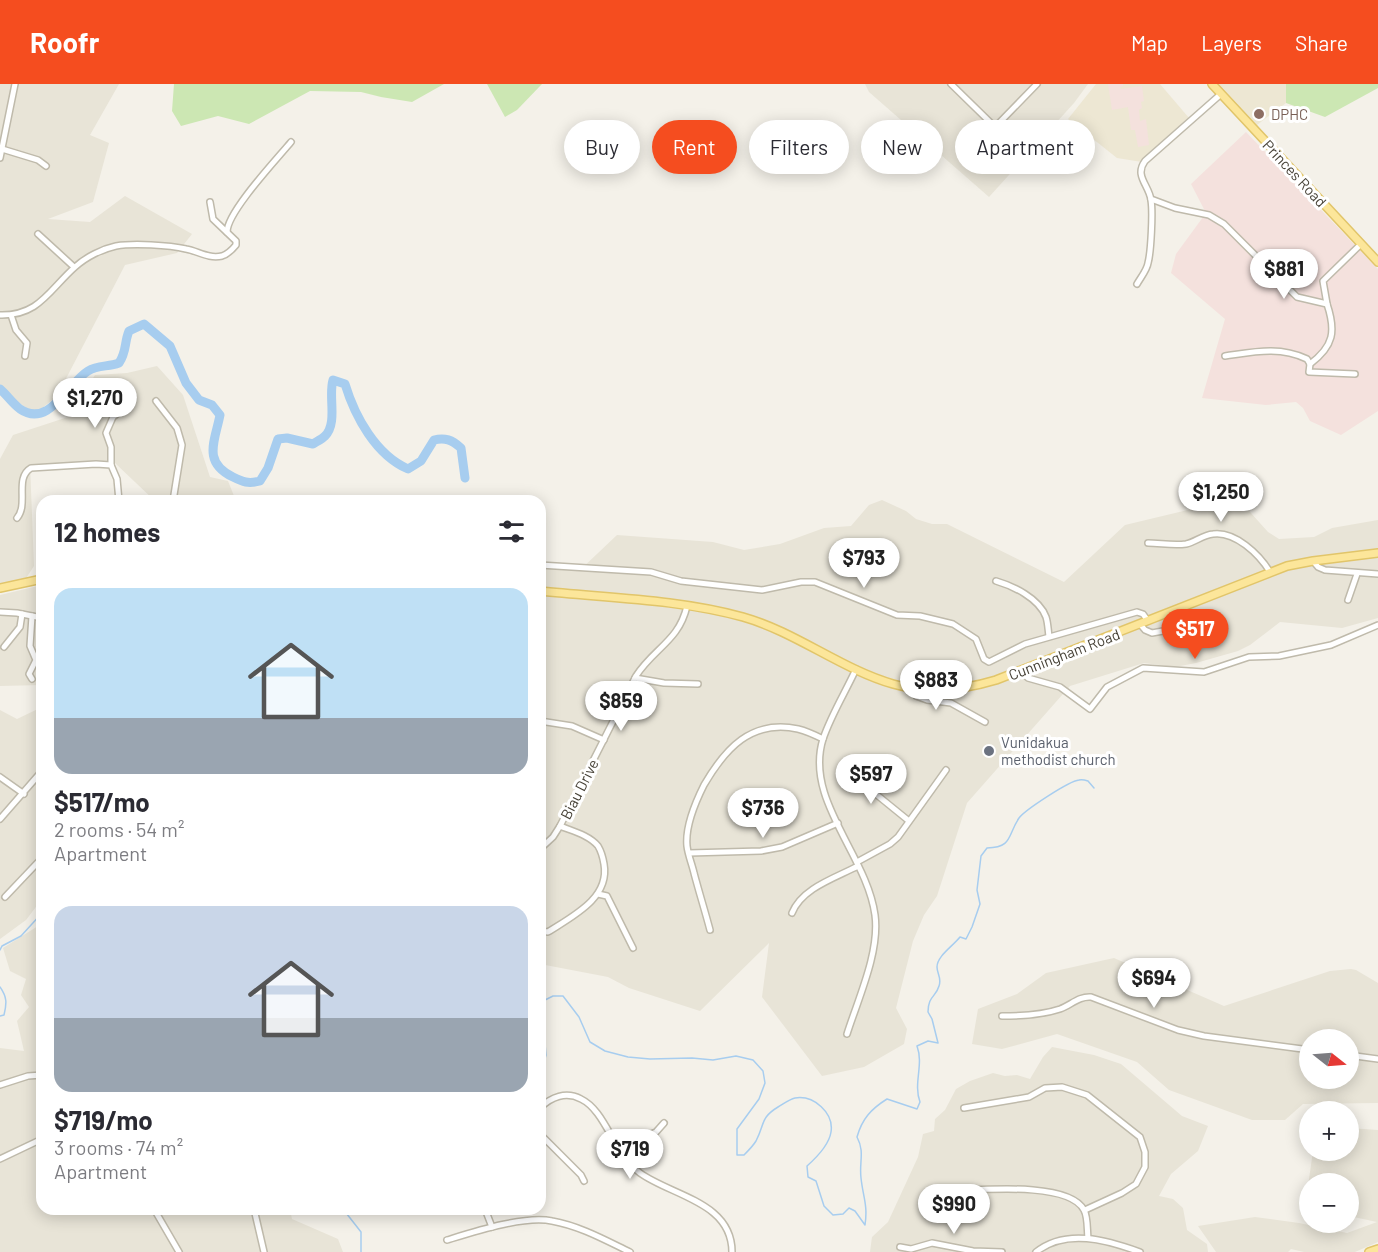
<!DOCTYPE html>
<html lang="en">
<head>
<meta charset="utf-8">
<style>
  body { margin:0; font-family:Barlow,sans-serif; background:#f7f7f7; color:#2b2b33; height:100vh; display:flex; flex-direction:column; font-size:22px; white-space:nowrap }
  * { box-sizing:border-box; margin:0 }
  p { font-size:20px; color:#7c7c81 }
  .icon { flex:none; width:33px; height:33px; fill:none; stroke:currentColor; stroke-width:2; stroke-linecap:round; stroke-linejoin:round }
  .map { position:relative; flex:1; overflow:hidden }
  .sheet { position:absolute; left:36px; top:411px; width:510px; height:720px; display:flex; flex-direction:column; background:#fff; border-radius:18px; box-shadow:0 3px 15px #0003 }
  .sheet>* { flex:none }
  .banner { position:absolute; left:564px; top:36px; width:570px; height:54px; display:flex; gap:12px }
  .needle { width:39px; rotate:107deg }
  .tools { position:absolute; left:1299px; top:945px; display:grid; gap:12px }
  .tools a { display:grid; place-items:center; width:60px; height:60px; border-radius:50%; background:#fff; box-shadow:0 3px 15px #0003; font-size:30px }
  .price { position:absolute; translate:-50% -51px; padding:0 14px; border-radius:21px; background:#fff; color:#222; font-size:20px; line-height:39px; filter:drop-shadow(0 2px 3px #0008) }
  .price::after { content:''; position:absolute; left:50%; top:36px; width:18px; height:14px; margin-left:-9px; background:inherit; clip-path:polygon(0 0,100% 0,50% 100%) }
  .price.on { background:#f54d1f; color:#fff }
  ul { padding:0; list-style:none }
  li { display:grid; align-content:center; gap:12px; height:318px; padding:0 18px }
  li span { display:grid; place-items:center; height:186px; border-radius:18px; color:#555 }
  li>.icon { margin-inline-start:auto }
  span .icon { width:108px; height:108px; fill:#fffc; stroke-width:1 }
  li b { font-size:26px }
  h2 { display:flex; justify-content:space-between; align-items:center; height:72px; padding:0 18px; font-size:26px }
  .pill { padding:0 21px; border-radius:27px; background:#fff; box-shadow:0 3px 15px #0003; font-size:21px; line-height:54px }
  .pill.on { background:#f54d1f; color:#fff }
  header { display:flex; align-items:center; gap:36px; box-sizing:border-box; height:84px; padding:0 30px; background:#f54d1f; color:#fff }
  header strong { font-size:28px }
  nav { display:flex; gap:33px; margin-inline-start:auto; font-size:21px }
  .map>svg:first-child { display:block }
</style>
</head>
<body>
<header>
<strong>Roofr</strong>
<nav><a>Map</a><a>Layers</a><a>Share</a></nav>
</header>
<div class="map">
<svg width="1378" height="1168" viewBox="0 0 1378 1168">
  <rect width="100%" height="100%" fill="#f4f1e9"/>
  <!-- residential -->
  <g fill="#e8e4d7" fill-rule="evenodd">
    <polygon points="0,0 119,0 90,51 109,59 93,118 48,135 90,138 125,112 192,150 177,169 125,181 57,312 35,330 0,305"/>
    <polygon points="865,0 1088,0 1074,19 989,113 869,8"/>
    <polygon points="157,282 183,311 210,393 228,397 236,417 155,417 115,379 30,380 34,482 19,505 0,508 0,375 13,351 68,333 95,291 127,289"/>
    <polygon points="882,416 906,427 916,435 932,440 947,440 1064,498 1125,441 1196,424 1230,418 1242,419 1268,448 1279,455 1314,453 1332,444 1378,436 1378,534 1342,544 1280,538 1250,561 1238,567 1196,579 1175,583 1144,579 1070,602 967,719 937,812 924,831 913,857 896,924 907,945 904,960 864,983 822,992 762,913 769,859 700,927 629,904 608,893 540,880 540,483 579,487 617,451 713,458 744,466 780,460 824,444 851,442 869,421"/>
    <polygon points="42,501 42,601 0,602 0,511"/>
    <polygon points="42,623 42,815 26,836 0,855 0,626 17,635"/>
    <polygon points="38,842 42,842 42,1125 290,1125 292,1135 338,1155 343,1168 0,1168 0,964 24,967 17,937 29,923 21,911 26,895 10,887 3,864"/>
    <path d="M1114 874 1224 922 1330 887 1351 885 1356 886 1378 899V1019L1303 1020 1285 1036H1252L1169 1006 1137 978 1057 950 1002 965 972 960 978 925 1017 910 1046 889ZM1310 956H1348V994H1310Z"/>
    <polygon points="1052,963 1094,971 1121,980 1182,1032 1208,1042 1198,1067 1171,1090 1159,1112 1173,1115 1183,1124 1187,1146 1207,1160 1208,1168 870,1168 872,1153 888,1138 918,1073 923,1050 934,1047 935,1035 945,1026 956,1005 970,997 993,989 1005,992 1017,991 1030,995 1043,973"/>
    <polygon points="1349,1044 1378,1046 1378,1158 1355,1168 1304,1168 1291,1165 1288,1168 1216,1168 1198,1142 1255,1133 1299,1139 1347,1149 1377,1138 1349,1132 1348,1100 1310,1100 1309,1104 1308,1102 1313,1067 1348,1066"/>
  </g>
  <!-- education -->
  <g fill="#ede7d3">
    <polygon points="1096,0 1160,0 1189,34 1142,78 1117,74 1068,35"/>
    <polygon points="1219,0 1286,0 1286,19 1257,41"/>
  </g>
  <!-- medical -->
  <g fill="#f4e1dd">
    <polygon points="1108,0 1123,0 1123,2 1120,3 1121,5 1142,2 1144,17 1141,18 1142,24 1139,26 1140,37 1146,35 1149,61 1138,63 1135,46 1131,46 1128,23 1112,26"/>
    <polygon points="1246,48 1378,185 1378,327 1341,351 1310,337 1303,324 1296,318 1266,321 1202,314 1225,235 1171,189 1176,170 1206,129 1191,100"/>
  </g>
  <!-- green -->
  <g fill="#cce7b3">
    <polygon points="174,0 444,0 412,18 381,13 361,8 310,7 249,40 218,32 181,42 172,27"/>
    <polygon points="487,0 542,0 517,26 505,33"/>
    <polygon points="1286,0 1378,0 1378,4 1325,33 1286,19"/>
  </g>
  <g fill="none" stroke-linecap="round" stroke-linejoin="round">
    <!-- stream -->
    <g stroke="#a7cdef" stroke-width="1.5">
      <polyline points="0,866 2,862 21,852 42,829"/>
      <path d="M0 903C7 913 7 919 4 931L0 932"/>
      <path d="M540 979 544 978 546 971 542 926 545 916 553 912H563L579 933 590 958 605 967 628 973 650 975 692 974 713 976 736 972 753 976 763 987 765 999 759 1015 737 1045V1071H744C748 1067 753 1062 756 1057 765 1040 760 1034 778 1023 783 1020 790 1015 795 1014 814 1011 834 1029 831 1048 829 1061 816 1074 807 1082L808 1093 816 1097 824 1122 833 1131 843 1130 849 1124 855 1127 865 1141C868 1121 863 1113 861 1094 859 1078 865 1068 857 1053 862 1035 871 1025 887 1015L917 1025 920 1018C913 999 924 981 917 962L928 957 938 959 932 935 928 928C928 912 936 913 939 902 942 894 937 890 937 883 937 872 953 862 960 853L966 855 972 843 980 820 977 806 981 772 987 764C1013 763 1007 752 1019 734 1025 726 1069 697 1079 696 1082 695 1085 696 1088 697L1094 704"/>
      <polyline points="343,1125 361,1148 361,1168"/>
    </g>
    <!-- river -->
    <path stroke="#a7cdef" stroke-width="9" d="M0 305C7 311 12 319 20 325 49 345 68 299 88 287 98 281 108 283 119 279 127 267 124 259 129 247L144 240 170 262 186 299 199 316 212 321 220 331C215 357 202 378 233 393 243 398 248 400 260 397L268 384 278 355 287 354 313 360C316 358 322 355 325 352 338 339 328 312 333 296L345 300C355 333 376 371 408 385L421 377 434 356C445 353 452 356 461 364L465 394"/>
    <defs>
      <g id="minor">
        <polyline points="951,0 995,43"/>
        <polyline points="2,65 38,76 46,82"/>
        <polyline points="0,74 15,0"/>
        <polyline points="965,74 1037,0"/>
        <path d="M1151 115 1175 124 1209 131 1224 140 1297 213 1327 220C1336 247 1334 262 1310 280L1309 288 1355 290"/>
        <path d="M227 148C227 128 277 75 291 58"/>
        <polyline points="38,150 74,183"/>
        <path d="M1137 200C1141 193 1147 186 1148 179 1151 168 1153 128 1151 116 1149 101 1134 92 1145 77L1221 10"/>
        <polyline points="1327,220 1323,197 1361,160"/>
        <path d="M0 231C39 232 49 206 75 183 86 173 102 165 116 162 133 159 169 161 186 165 198 167 208 175 222 172 228 170 232 166 236 161V157L213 135 210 118"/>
        <polyline points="11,231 16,246 27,259 25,272"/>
        <path d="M1225 272C1254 268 1279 262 1307 275L1310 280"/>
        <polyline points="156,317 177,344 182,361 173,417"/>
        <polyline points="111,381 111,363 106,349 113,333 122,326 126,317"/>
        <path d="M17 434C29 420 14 394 31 384L96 380 111 381 117 395 119 417"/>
        <path d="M1148 459C1160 459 1173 462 1186 460 1195 458 1203 451 1213 450 1235 447 1259 470 1270 488"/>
        <polyline points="1313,477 1318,483 1325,486 1378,490"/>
        <polyline points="540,481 651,488 681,497 762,506 801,498 815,498 897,531 920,532 953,540 976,555 984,575 989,578 1025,560 1137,528 1143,530 1148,537"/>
        <path d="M996 497C1013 502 1039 514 1046 533 1048 539 1048 546 1049 552"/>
        <polyline points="1348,516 1357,490"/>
        <polyline points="0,528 17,529 42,534"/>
        <polyline points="1140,540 1145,546 1152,549 1201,540"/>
        <polyline points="4,563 20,543 22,530"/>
        <polyline points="1021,587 1028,594 1060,603 1090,625 1107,603 1143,584 1204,588 1249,573 1279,572 1331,561 1378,541"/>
        <polyline points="635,594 664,599 698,600"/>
        <polyline points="32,595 29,590 36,576 30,562 32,532"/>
        <polyline points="912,604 916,612 927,616 951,619 985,638"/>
        <polyline points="540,637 572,642 604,656"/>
        <polyline points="872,682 875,706 877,711 909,737"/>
        <polyline points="0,693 24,710"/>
        <polyline points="0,735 42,687"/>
        <path d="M540 765 553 753 560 742 636 592C654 564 679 557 687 522"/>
        <polyline points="689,769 761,767 782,763 838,739"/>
        <polyline points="857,778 890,760 898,753 946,686"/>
        <polyline points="598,810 607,812 633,864"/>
        <polyline points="5,813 42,774"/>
        <path d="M792 829C802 804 835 794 858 782"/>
        <path d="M710 846C705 827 699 808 694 789 692 780 688 771 687 762 685 742 695 719 704 701 725 665 751 635 798 645 806 647 815 651 823 655"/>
        <path d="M540 847 548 848C573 832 610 814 604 780 603 774 601 767 598 762 589 751 572 747 560 742"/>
        <path d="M1002 932C1021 932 1042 931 1060 925 1071 921 1079 912 1091 913L1178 946 1204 952 1310 966"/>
        <path d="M847 950C858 915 880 868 875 831 867 771 804 716 823 655 831 631 846 607 856 585"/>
        <polyline points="1348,971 1378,975"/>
        <polyline points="0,1001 28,992 42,991"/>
        <path d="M540 1024C551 1013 566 1007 581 1015 606 1027 613 1069 640 1089 672 1112 732 1118 732 1168"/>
        <polyline points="964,1024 1029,1013 1045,1004 1062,1003 1087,1011 1140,1053 1145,1068 1145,1083 1136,1100 1122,1109 1085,1126"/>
        <polyline points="540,1050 581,1091 584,1097"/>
        <polyline points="617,1064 656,1048 664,1039"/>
        <polyline points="0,1075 42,1055"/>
        <path d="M939 1104 951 1107C980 1106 1069 1097 1084 1126 1088 1133 1087 1146 1088 1154"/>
        <polyline points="154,1125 179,1168"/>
        <polyline points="254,1125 264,1168"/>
        <polyline points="485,1125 492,1143"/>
        <path d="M447 1156C473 1148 525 1131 552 1137 580 1142 605 1156 630 1168"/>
        <polyline points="900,1163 911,1165 932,1159 973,1167 1002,1168"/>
        <path d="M1036 1168C1066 1144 1107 1156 1140 1168"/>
      </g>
      <g id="major">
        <polyline points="1212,0 1378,178"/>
        <polyline points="0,504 42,495"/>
        <path d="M540 507C607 514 678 515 743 533 796 548 841 585 893 600 927 610 963 606 996 596L1287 482 1313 477 1378 469"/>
        <polyline points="1369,1168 1378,1165"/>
      </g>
    </defs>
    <!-- minor casing -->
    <use href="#minor" stroke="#bfbaab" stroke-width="8"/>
    <!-- major casing -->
    <use href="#major" stroke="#e1c56a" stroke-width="10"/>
    <!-- minor -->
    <use href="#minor" stroke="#fff" stroke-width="5"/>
    <!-- major -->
    <use href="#major" stroke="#fce69a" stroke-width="7"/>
  </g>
  <!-- markers -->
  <circle fill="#8d6e63" stroke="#fff" stroke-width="2" cx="1259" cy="30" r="6"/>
  <circle fill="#6b7280" stroke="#fff" stroke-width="2" cx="989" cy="667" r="6"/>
  <g text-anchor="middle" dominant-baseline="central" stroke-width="6" stroke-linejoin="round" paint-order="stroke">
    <!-- education labels -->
    <g font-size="15" fill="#785e54" stroke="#fff" text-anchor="start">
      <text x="1271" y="30">DPHC</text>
    </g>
    <!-- street labels -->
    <g font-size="15" fill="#474237" stroke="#fff">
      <text transform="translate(1295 89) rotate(47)">Princes Road</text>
      <text transform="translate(1064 570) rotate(-21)">Cunningham Road</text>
      <text transform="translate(579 705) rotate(-63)">Biau Drive</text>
    </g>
    <!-- worship labels -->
    <g font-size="15" fill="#5b616d" stroke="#fff" text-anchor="start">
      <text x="1001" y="658">Vunidakua<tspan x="1001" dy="17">methodist church</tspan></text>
    </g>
  </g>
</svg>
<div class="tools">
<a><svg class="needle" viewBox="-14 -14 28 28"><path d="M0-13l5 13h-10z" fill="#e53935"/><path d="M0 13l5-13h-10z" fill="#7c7c81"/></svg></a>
<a>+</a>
<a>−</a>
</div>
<b class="price" style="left:1284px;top:216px">$881</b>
<b class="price" style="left:95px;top:345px">$1,270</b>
<b class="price" style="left:1221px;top:439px">$1,250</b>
<b class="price" style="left:864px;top:505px">$793</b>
<b class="price on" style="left:1195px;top:576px">$517</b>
<b class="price" style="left:936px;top:627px">$883</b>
<b class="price" style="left:621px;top:648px">$859</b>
<b class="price" style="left:871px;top:721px">$597</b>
<b class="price" style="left:763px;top:755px">$736</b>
<b class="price" style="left:1154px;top:925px">$694</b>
<b class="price" style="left:630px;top:1096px">$719</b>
<b class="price" style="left:954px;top:1151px">$990</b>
<div class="banner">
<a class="pill">Buy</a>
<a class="pill on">Rent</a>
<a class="pill">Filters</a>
<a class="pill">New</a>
<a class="pill">Apartment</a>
</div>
<section class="sheet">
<h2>12 homes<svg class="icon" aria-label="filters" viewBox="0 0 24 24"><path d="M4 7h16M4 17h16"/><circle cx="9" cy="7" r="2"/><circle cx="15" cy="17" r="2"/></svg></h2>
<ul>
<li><span style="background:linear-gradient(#bfe0f5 70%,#9aa5b1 0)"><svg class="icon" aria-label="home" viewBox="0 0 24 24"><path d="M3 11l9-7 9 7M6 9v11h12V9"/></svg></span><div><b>$517/mo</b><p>2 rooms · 54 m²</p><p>Apartment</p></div></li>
<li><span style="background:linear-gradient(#c9d6e8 60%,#9aa5b1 0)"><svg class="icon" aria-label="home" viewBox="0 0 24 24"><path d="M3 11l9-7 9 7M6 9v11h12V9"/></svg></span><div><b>$719/mo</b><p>3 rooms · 74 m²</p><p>Apartment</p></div></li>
</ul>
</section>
</div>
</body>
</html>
